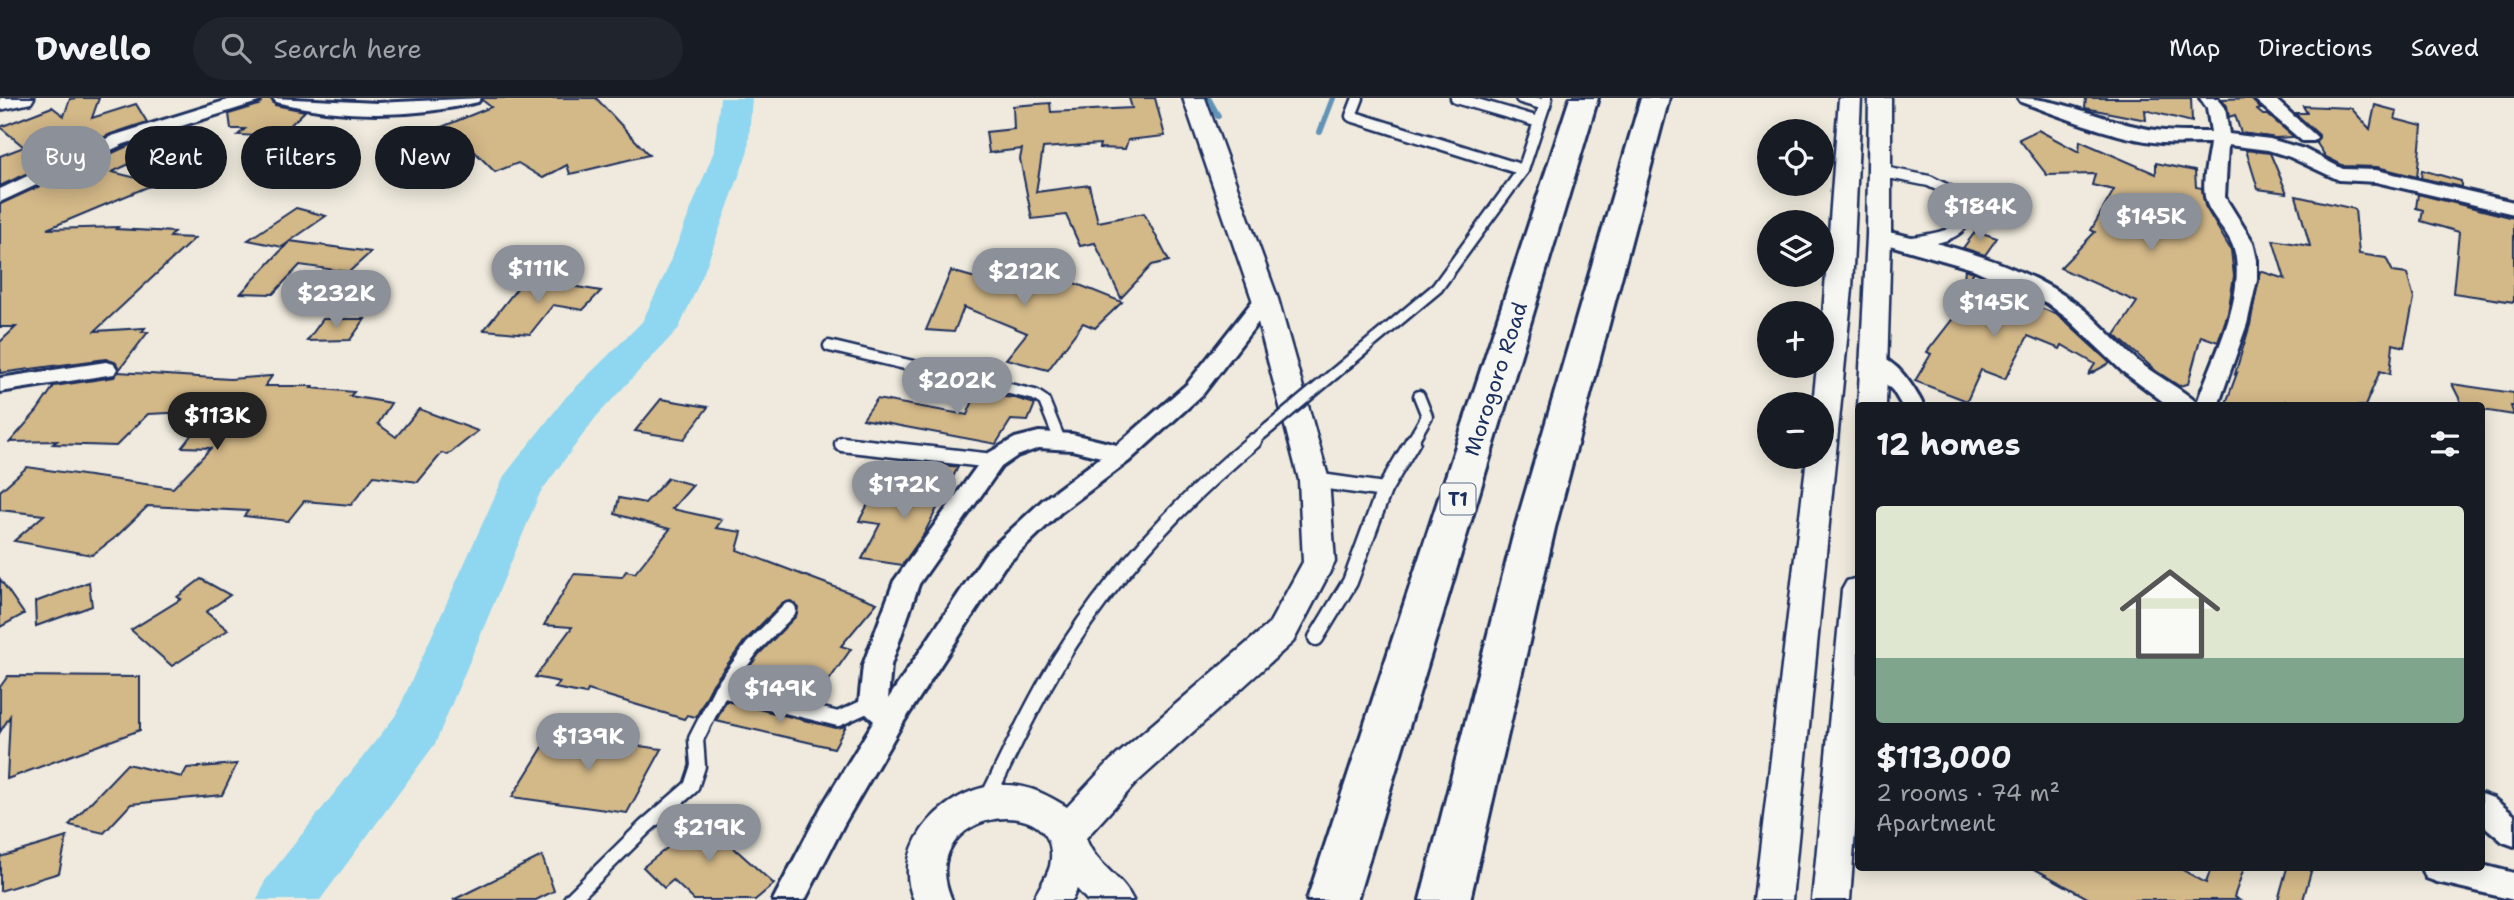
<!DOCTYPE html>
<html lang="en">
<head>
<meta charset="utf-8">
<style>
  body { margin:0; font-family:"Shantell Sans",sans-serif; background:#20242c; color:#f1f3f6; height:100vh; display:flex; flex-direction:column; font-size:26px; white-space:nowrap }
  * { box-sizing:border-box; margin:0 }
  p { font-size:23px; color:#9ea1a6 }
  .icon { flex:none; width:38px; height:38px; fill:none; stroke:currentColor; stroke-width:2; stroke-linecap:round; stroke-linejoin:round }
  .map { position:relative; flex:1; overflow:hidden }
  .panel { position:absolute; left:1855px; top:304px; width:630px; height:469px; display:flex; flex-direction:column; background:#171b24; border-radius:7px; box-shadow:0 4px 18px #0003 }
  .panel>* { flex:none }
  .banner { position:absolute; left:21px; top:28px; width:665px; height:63px; display:flex; gap:14px }
  .tools { position:absolute; left:1757px; top:21px; display:grid; gap:14px }
  .tools a { display:grid; place-items:center; width:77px; height:77px; border-radius:50%; background:#171b24; box-shadow:0 4px 18px #0003; font-size:35px }
  .price { position:absolute; translate:-50% -60px; padding:0 16px; border-radius:24px; background:#8c9099; color:#fff; font-size:23px; line-height:46px; filter:drop-shadow(0 2px 4px #0008) }
  .price::after { content:''; position:absolute; left:50%; top:42px; width:21px; height:16px; margin-left:-10px; background:inherit; clip-path:polygon(0 0,100% 0,50% 100%) }
  .price.active { background:#222; color:#fff }
  ul { padding:0; list-style:none }
  li { display:grid; align-content:center; gap:14px; height:371px; padding:0 21px }
  li span { display:grid; place-items:center; height:217px; border-radius:7px; color:#555 }
  li>.icon { margin-inline-start:auto }
  span .icon { width:126px; height:126px; fill:#fffc; stroke-width:1 }
  li b { font-size:30px }
  h2 { display:flex; justify-content:space-between; align-items:center; height:84px; padding:0 21px; font-size:30px }
  .chip { padding:0 24px; border-radius:32px; background:#171b24; box-shadow:0 4px 18px #0003; font-size:24px; line-height:63px }
  .chip.active { background:#8c9099; color:#fff }
  header { display:flex; align-items:center; gap:42px; box-sizing:border-box; height:98px; padding:0 35px; background:#171b24; border-bottom:2px solid #363941 }
  header strong { font-size:33px }
  nav { display:flex; gap:38px; margin-inline-start:auto; font-size:24px }
  .search { width:490px; height:63px; background:#20242c; display:flex; align-items:center; gap:18px; box-sizing:border-box; padding:0 24px; border-radius:38px; color:#9ea1a6; font-size:26px }
  .map>svg:first-child { display:block }
</style>
</head>
<body>
<header>
<strong>Dwello</strong>
<div class="search"><svg class="icon" aria-label="search" viewBox="0 0 24 24"><circle cx="10" cy="10" r="6"/><path d="M15 15l6 6"/></svg>Search here</div>
<nav><a>Map</a><a>Directions</a><a>Saved</a></nav>
</header>
<div class="map">
<svg width="2514" height="802" viewBox="0 0 2514 802">
  <rect width="100%" height="100%" fill="#efeadd"/>
  <filter id="ink" filterUnits="userSpaceOnUse"><feTurbulence type="fractalNoise" baseFrequency=".0143" numOctaves="2"/><feDisplacementMap in="SourceGraphic" scale="14" xChannelSelector="R" yChannelSelector="G"/><feConvolveMatrix kernelMatrix="1 2 1 2 8 2 1 2 1" color-interpolation-filters="sRGB"/></filter>
  <g filter="url(#ink)">
    <g fill="none" stroke-linecap="round" stroke-linejoin="round">
      <!-- stream -->
      <g stroke="#6193b6" stroke-width="6">
        <polyline points="1208,0 1218,18"/>
        <polyline points="1320,34 1333,0"/>
      </g>
      <!-- river -->
      <polygon fill="#8fd6f0" fill-rule="evenodd" points="720,0 752,0 748,53 704,174 679,230 596,319 540,395 435,646 320,802 257,802 265,783 396,617 504,378 566,299 642,224 666,174 714,53"/>
    </g>
    <!-- building -->
    <g fill="#d3b888" stroke="#1b2f5e" stroke-width="2">
      <polygon points="77,0 99,0 92,20 136,6 147,24 111,36 0,88 0,58 24,49 0,29 52,9 64,18 70,1"/>
      <polygon points="264,0 270,0 275,7 305,13 278,39 238,37 245,31 231,31 229,16 259,7"/>
      <polygon points="484,0 596,0 649,57 570,76 567,67 543,80 518,65 495,74 464,43 432,33 491,9 482,2"/>
      <polygon points="1129,0 1155,0 1165,38 1128,42 1125,51 1099,50 1100,46 1043,50 1036,94 1089,87 1098,124 1144,115 1169,163 1152,167 1121,200 1095,145 1080,148 1066,117 1032,121 1020,61 1022,51 989,55 986,34 1014,31 1013,8 1050,5 1051,14 1132,10"/>
      <polygon points="2086,0 2191,0 2192,24 2145,12 2146,22 2085,10"/>
      <polygon points="2250,0 2261,11 2257,12 2263,17 2268,17 2294,39 2275,40 2241,35 2235,17 2229,19 2227,8 2222,1"/>
      <polygon points="2375,7 2397,13 2395,21 2422,28 2417,79 2377,69 2344,68 2326,59 2316,44 2319,37 2295,15 2307,15 2303,8 2351,10 2370,31"/>
      <polygon points="2038,32 2079,54 2080,43 2156,76 2156,65 2195,73 2196,89 2202,90 2205,108 2231,152 2234,178 2228,215 2218,244 2201,238 2188,286 2179,288 2156,273 2115,237 2137,204 2060,170 2095,134 2091,132 2114,92 2092,87 2095,76 2047,77 2019,41"/>
      <polygon points="130,47 149,57 112,74 157,85 47,131 118,129 116,131 174,134 170,139 195,140 95,233 145,230 142,234 148,234 119,272 116,265 106,261 0,275 0,244 16,229 0,229 0,106"/>
      <polygon points="2246,52 2270,55 2287,95 2258,91"/>
      <polygon points="2422,72 2461,83 2461,89 2421,80"/>
      <polygon points="2418,96 2514,120 2514,204 2453,195 2459,134 2421,123 2423,112 2416,110"/>
      <polygon points="2296,98 2355,111 2359,156 2386,160 2393,174 2407,176 2414,201 2404,249 2393,246 2390,276 2380,273 2365,308 2298,308 2285,303 2284,308 2225,308 2237,275 2235,276 2250,227 2260,173 2285,181 2273,142 2310,148"/>
      <polygon points="296,110 326,118 290,143 371,154 349,174 300,167 273,196 241,195 289,144 282,149 248,142"/>
      <polygon points="1976,133 1997,140 1985,157 1963,150"/>
      <polygon points="1002,161 1032,168 1122,204 1095,230 1083,225 1048,272 1006,261 1027,235 964,209 954,234 926,232 951,173 983,182"/>
      <polygon points="1965,171 1974,174 1968,182 2015,193 2022,196 2022,203 2057,216 2110,265 2088,277 2095,266 2062,247 2060,251 2028,238 2005,281 1981,272 1967,303 1915,283 1931,256 1927,254 1961,210"/>
      <polygon points="523,183 565,187 601,193 583,212 553,207 530,236 484,232"/>
      <polygon points="323,221 365,221 350,242 307,243"/>
      <polygon points="118,274 230,281 272,278 265,288 313,288 311,290 354,294 350,298 391,305 378,326 396,339 419,311 478,333 448,357 442,355 418,384 374,378 351,407 304,403 288,423 244,418 248,413 148,408 116,439 92,457 14,443 44,417 0,412 0,393 27,369 173,390 211,350 182,349 210,313 148,316 116,348 53,346 57,343 10,344 37,313 54,288 114,279"/>
      <polygon points="2452,286 2514,295 2514,308 2511,308 2514,317 2482,312 2482,308 2463,308"/>
      <polygon points="976,296 1015,300 1035,306 1028,323 1011,322 996,346 863,321 877,301 967,317"/>
      <polygon points="661,301 708,309 684,341 635,333"/>
      <polygon points="944,367 958,369 924,436 902,467 862,461 880,426 859,423 872,399 917,406"/>
      <polygon points="668,380 693,387 672,411 722,422 716,430 742,434 737,452 877,505 841,548 851,551 813,605 737,586 759,556 796,518 798,509 791,503 782,505 744,544 713,586 696,619 687,617 684,621 588,592 586,596 555,590 560,584 535,579 572,529 544,527 574,476 622,479 626,473 635,475 670,431 615,416 619,400 645,405"/>
      <polygon points="0,481 24,516 0,529"/>
      <polygon points="201,481 230,497 206,514 228,532 172,568 131,532 181,501 177,499"/>
      <polygon points="89,484 92,508 36,528 35,504"/>
      <polygon points="8,578 140,579 140,632 7,681 10,618 0,634 0,589"/>
      <polygon points="726,603 836,630 846,628 834,650 716,623"/>
      <polygon points="551,636 662,651 627,715 512,699"/>
      <polygon points="127,666 182,679 187,670 237,666 222,697 131,706 104,735 69,727"/>
      <polygon points="719,709 740,728 724,741 774,786 755,802 694,802 673,782 664,790 643,769"/>
      <polygon points="67,739 59,775 0,793 0,759"/>
      <polygon points="542,758 554,793 536,802 453,802"/>
      <polygon points="2033,770 2179,770 2206,785 2211,770 2244,770 2234,799 2239,802 2091,802"/>
      <polygon points="2287,770 2312,770 2303,802 2278,802"/>
    </g>
    <g fill="none" stroke-linecap="round" stroke-linejoin="round">
      <defs>
        <g id="service-far1">
          <polyline points="1358,0 1351,18 1523,72"/>
          <polyline points="1456,0 1539,24"/>
          <polyline points="1521,0 1545,7"/>
          <path d="M1879 73 1929 83 1974 105C1962 139 1943 139 1912 144"/>
          <polyline points="829,248 1035,297 1044,303 1059,340"/>
          <polyline points="1335,275 1437,190 1523,72 1547,0"/>
          <polyline points="1252,344 1269,330"/>
          <polyline points="1412,344 1427,318 1419,298"/>
        </g>
        <g id="service">
          <polyline points="842,346 993,363"/>
          <polyline points="1314,382 1384,392 1413,343"/>
          <polyline points="1316,540 1350,484 1384,392"/>
          <polyline points="721,592 838,621 873,605"/>
          <path d="M986 703C1009 657 1030 610 1057 566 1109 481 1178 406 1254 343"/>
          <polyline points="571,802 645,729 691,689 698,668 696,641 721,592 752,550 789,512"/>
        </g>
        <g id="minor">
          <polygon points="234,0 261,0 258,4 124,46 0,104 0,91 112,38"/>
          <path d="M273 0 377 5 481 0 478 4C413 20 341 20 276 4Z"/>
          <path d="M2018 0C2058 0 2096 19 2135 28 2160 35 2185 34 2211 34L2207 10 2200 0H2218L2225 10 2229 36 2270 41 2304 51 2343 71 2376 72 2514 104V116L2376 84 2339 82 2290 59 2268 52 2228 47 2225 99 2253 144 2257 162V182L2247 226 2218 308H2169L2122 273 2068 221 2047 205 1973 171 1872 142 1869 138 1872 134 1879 132C1946 146 2022 165 2078 207 2099 223 2119 247 2140 265 2158 279 2181 290 2197 305 2212 261 2242 209 2236 160 2233 134 2210 122 2205 99 2202 81 2208 62 2210 45 2194 45 2177 46 2161 45 2116 41 2063 19 2021 4Z"/>
          <polygon points="2253,0 2274,0 2317,39 2314,43 2302,43"/>
          <path d="M1265 194 1272 196 1276 201 1203 296 1129 363 1061 414 1004 469 901 628 844 726 805 802H773L822 708 874 623 863 613 859 605 863 567 894 483 985 357 1015 340 1039 334 1072 336 1117 347 1187 286 1258 196ZM1039 350 1072 352 1101 359 1043 402 986 455 888 601 891 567 919 486 1001 369 1017 358Z"/>
          <path d="M1875 257C1898 263 1913 288 1924 308H1902L1893 293 1864 264 1867 259Z"/>
          <polygon points="106,264 114,266 117,271 114,276 0,294 0,280"/>
          <polygon points="2482,696 2493,700 2514,717 2514,748 2503,744 2482,726"/>
          <polygon points="2482,767 2514,775 2514,802 2437,784 2426,780 2422,770 2482,770"/>
        </g>
        <g id="tertiary">
          <polygon points="0,0 34,0 31,5 0,12"/>
          <path d="M1183 0H1205L1278 201 1329 382 1335 464 1293 544 1136 685 1086 740C1094 766 1122 778 1133 802H1087L1077 791 1072 802H1033C1038 791 1047 779 1050 768 1066 690 911 711 952 802H914C888 745 950 685 1007 687 1029 687 1049 698 1067 709L1110 663 1269 526 1303 464 1299 382 1252 201Z"/>
          <polygon points="1839,0 1861,0 1852,191 1792,802 1754,802 1807,359 1822,359 1822,306 1813,306 1817,268 1822,268 1822,230"/>
          <polygon points="1869,0 1891,0 1891,138 1886,308 1858,309 1867,138"/>
          <polygon points="1858,480 1858,692 1850,802 1812,802 1842,492 1847,483"/>
        </g>
        <g id="trunk">
          <polygon points="1570,0 1598,0 1357,802 1307,802"/>
          <polygon points="1641,0 1669,0 1555,430 1470,802 1420,802 1515,430"/>
        </g>
      </defs>
      <!-- service-far1 casing -->
      <use href="#service-far1" stroke="#1b2f5e" stroke-width="15"/>
      <!-- service casing -->
      <use href="#service" stroke="#1b2f5e" stroke-width="19"/>
      <!-- minor casing -->
      <use href="#minor" stroke="#1b2f5e" stroke-width="6"/>
      <!-- tertiary casing -->
      <use href="#tertiary" stroke="#1b2f5e" stroke-width="5"/>
      <!-- trunk casing -->
      <use href="#trunk" stroke="#1b2f5e" stroke-width="6"/>
      <!-- service-far1 -->
      <use href="#service-far1" stroke="#f6f6f2" stroke-width="10"/>
      <!-- service -->
      <use href="#service" stroke="#f6f6f2" stroke-width="14"/>
      <!-- minor -->
      <use href="#minor" fill="#f6f6f2" fill-rule="evenodd"/>
      <!-- tertiary -->
      <use href="#tertiary" fill="#f6f6f2" fill-rule="evenodd"/>
      <!-- trunk -->
      <use href="#trunk" fill="#f6f6f2" fill-rule="evenodd"/>
      <defs>
        <polyline id="service-bridge" points="1269,330 1335,275"/>
      </defs>
      <!-- service-bridge casing -->
      <use href="#service-bridge" stroke="#1b2f5e" stroke-width="15" stroke-linecap="butt"/>
      <!-- service-bridge -->
      <use href="#service-bridge" stroke="#f6f6f2" stroke-width="10"/>
    </g>
  </g>
  <g text-anchor="middle" dominant-baseline="central" stroke-width="5" stroke-linejoin="round" paint-order="stroke">
    <!-- shield labels -->
    <rect fill="#f6f6f2" stroke="#5d6b8a" stroke-width="2" x="1440.5" y="385.5" width="35" height="31" rx="5"/>
    <g font-size="19" font-weight="bold" fill="#1b2f5e">
      <text x="1458" y="401">T1</text>
    </g>
    <!-- street labels -->
    <g font-size="21" fill="#1b2f5e" stroke="#f6f6f2">
      <text transform="translate(1496 281) rotate(-72)">Morogoro Road</text>
    </g>
  </g>
</svg>
<div class="tools">
<a><svg class="icon" aria-label="locate" viewBox="0 0 24 24"><circle cx="12" cy="12" r="6"/><path d="M12 2v4M12 18v4M2 12h4M18 12h4"/></svg></a>
<a><svg class="icon" aria-label="layers" viewBox="0 0 24 24"><path d="M12 4l9 5-9 5-9-5zM3 14l9 5 9-5"/></svg></a>
<a>+</a>
<a>−</a>
</div>
<b class="price" style="left:1980px;top:145px">$184K</b>
<b class="price" style="left:2151px;top:155px">$145K</b>
<b class="price" style="left:538px;top:207px">$111K</b>
<b class="price" style="left:1024px;top:210px">$212K</b>
<b class="price" style="left:336px;top:232px">$232K</b>
<b class="price" style="left:1994px;top:241px">$145K</b>
<b class="price" style="left:957px;top:319px">$202K</b>
<b class="price active" style="left:217px;top:354px">$113K</b>
<b class="price" style="left:904px;top:423px">$172K</b>
<b class="price" style="left:780px;top:627px">$149K</b>
<b class="price" style="left:588px;top:675px">$139K</b>
<b class="price" style="left:709px;top:766px">$219K</b>
<div class="banner">
<a class="chip active">Buy</a>
<a class="chip">Rent</a>
<a class="chip">Filters</a>
<a class="chip">New</a>
</div>
<section class="panel">
<h2>12 homes<svg class="icon" aria-label="filters" viewBox="0 0 24 24"><path d="M4 7h16M4 17h16"/><circle cx="9" cy="7" r="2"/><circle cx="15" cy="17" r="2"/></svg></h2>
<ul>
<li><span style="background:linear-gradient(#dfe7d0 70%,#7fa58c 0)"><svg class="icon" aria-label="home" viewBox="0 0 24 24"><path d="M3 11l9-7 9 7M6 9v11h12V9"/></svg></span><div><b>$113,000</b><p>2 rooms · 74 m²</p><p>Apartment</p></div></li>
</ul>
</section>
</div>
</body>
</html>
